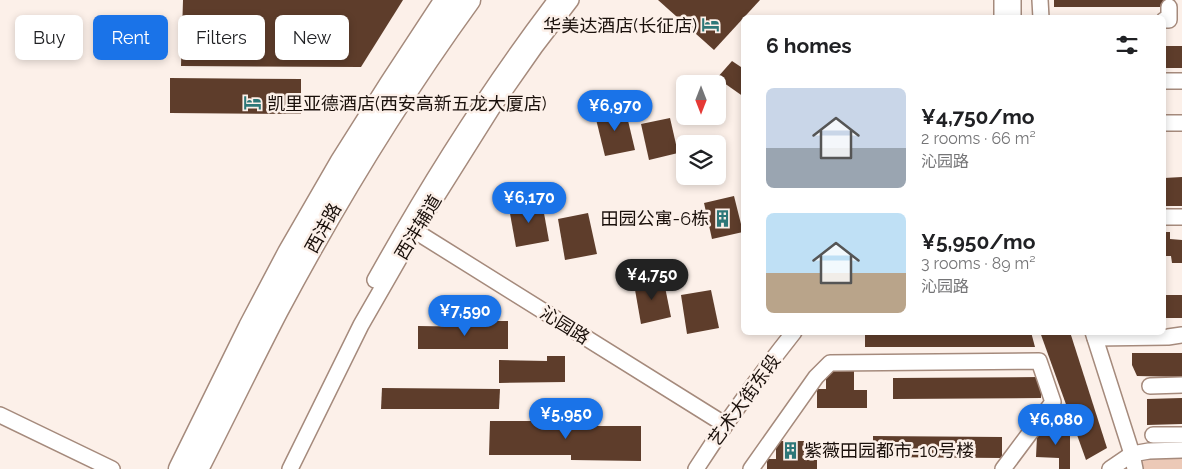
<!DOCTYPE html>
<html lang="en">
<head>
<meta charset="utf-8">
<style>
  body { margin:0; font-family:Raleway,"Noto Sans SC",sans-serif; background:#f2f2f2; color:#202124; height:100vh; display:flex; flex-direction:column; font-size:19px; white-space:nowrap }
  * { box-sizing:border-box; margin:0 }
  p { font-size:16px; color:#757577 }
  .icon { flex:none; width:28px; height:28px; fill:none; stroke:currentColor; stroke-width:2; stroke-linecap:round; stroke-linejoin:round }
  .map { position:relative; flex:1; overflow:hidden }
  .panel { position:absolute; left:741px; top:15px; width:425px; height:320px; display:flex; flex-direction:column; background:#fff; border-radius:8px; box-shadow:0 2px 8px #0003 }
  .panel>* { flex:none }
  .top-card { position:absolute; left:15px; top:15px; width:475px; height:45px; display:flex; gap:10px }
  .needle { width:32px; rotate:180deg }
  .controls { position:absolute; left:676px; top:75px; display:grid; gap:10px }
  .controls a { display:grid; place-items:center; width:50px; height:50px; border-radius:8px; background:#fff; box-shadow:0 2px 8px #0003; font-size:25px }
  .price { position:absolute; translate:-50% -42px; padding:0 11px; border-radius:18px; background:#1a73e8; color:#fff; font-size:16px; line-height:32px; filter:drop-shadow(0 1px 2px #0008) }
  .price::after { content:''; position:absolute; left:50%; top:30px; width:15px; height:11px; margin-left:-8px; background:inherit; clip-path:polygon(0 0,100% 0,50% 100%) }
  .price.selected { background:#222; color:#fff }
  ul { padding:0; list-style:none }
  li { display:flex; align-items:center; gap:15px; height:125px; padding:0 25px }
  li span { display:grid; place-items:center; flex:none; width:140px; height:100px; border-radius:8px; color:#555 }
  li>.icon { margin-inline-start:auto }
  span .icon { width:60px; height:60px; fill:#fffc; stroke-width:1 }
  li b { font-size:21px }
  h2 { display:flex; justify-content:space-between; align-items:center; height:60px; padding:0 25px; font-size:21px }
  .chip { padding:0 18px; border-radius:8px; background:#fff; box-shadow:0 2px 8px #0003; font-size:18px; line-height:45px }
  .chip.selected { background:#1a73e8; color:#fff }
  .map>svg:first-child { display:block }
</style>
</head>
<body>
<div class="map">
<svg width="1182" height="469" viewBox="0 0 1182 469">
  <rect width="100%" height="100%" fill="#fcf0e9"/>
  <!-- green -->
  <path fill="#ecc9b7" d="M1175 456H1182V469H1124C1138 460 1158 458 1175 456Z"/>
  <!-- building -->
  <g fill="#5e3d2b">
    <polygon points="183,0 403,0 361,67 181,66"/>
    <polygon points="658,0 760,0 714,50"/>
    <rect x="1054" y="0" width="113" height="7"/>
    <rect x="1164" y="46" width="18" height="22"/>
    <polygon points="732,61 744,69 744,97 717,78"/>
    <polygon points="170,78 301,79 301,114 170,113"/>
    <polygon points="625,108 635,150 605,156 595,115"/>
    <polygon points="670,118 678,153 649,160 641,124"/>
    <polygon points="1182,177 1182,206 1164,206 1164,178"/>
    <polygon points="734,196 743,232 712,239 704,203"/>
    <polygon points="542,202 549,241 516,247 509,208"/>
    <polygon points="588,213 597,254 565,260 558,219"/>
    <polygon points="1164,232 1170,232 1170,239 1182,240 1182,263 1172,263 1171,256 1164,256"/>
    <polygon points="663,277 671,317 641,324 634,284"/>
    <polygon points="711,290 719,328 687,334 681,295"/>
    <rect x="1164" y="295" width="18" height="23"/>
    <polygon points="486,321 508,321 508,349 418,349 418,326 486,327"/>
    <polygon points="865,332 1031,332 1035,347 865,347"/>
    <polygon points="1040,332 1070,332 1107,448 1086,460"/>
    <polygon points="1132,353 1182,353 1182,377 1137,376 1132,365"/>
    <polygon points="547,356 565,356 565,382 499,383 499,360 547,361"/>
    <polygon points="826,371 854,371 854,390 867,390 867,408 817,408 817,389 826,389"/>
    <polygon points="1041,377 1041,398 893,399 893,378"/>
    <polygon points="382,388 500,389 499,409 381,409"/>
    <polygon points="1182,398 1182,424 1147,425 1147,399"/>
    <polygon points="490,421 581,421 581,426 641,426 641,461 571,460 571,455 489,455"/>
    <polygon points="1051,427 1070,427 1070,469 1059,469 1059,458 1036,457 1037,436 1051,435"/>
    <polygon points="873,436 1002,437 1002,458 873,457"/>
    <polygon points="776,441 804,441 804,460 817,460 817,469 767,469 767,459 776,459"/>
  </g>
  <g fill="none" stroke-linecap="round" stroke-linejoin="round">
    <defs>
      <g id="minor">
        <polyline points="1002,0 1002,18"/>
        <polyline points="1013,0 1013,18"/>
        <polyline points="1040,0 1041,18"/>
        <polyline points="1164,20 1169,20 1169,7"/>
        <polyline points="1164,81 1182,81"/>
        <polyline points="1164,123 1182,123"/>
        <polyline points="1164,217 1182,217"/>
        <polyline points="407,226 724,424"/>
        <path d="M375 280C429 183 489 88 556 0"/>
        <polyline points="1093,332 1132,454 1135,469"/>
        <polyline points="1095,338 1168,337 1182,335"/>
        <polyline points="1150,386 1182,385"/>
        <polyline points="0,415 112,469"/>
        <polyline points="1153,435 1182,435"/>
        <polyline points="290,469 361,325 415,231 493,107 535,47 571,0"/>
        <path d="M696 469C726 422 759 376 794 332"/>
        <polyline points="751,469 816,377 830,363 1039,361 1053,402 1003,469"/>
        <polyline points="1110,469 1132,454 1149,451 1182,450"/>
      </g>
      <g id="highway">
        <polyline points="180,469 250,327 289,253 341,163 391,84 446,0"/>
        <path d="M197 469C224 416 250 362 277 310 334 203 398 98 469 0"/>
      </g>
    </defs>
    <!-- minor casing -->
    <use href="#minor" stroke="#a58a7c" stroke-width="18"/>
    <!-- highway casing -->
    <use href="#highway" stroke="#a58a7c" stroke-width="25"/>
    <!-- minor -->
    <use href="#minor" stroke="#fff" stroke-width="15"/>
    <!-- highway -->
    <use href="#highway" stroke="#fff" stroke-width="22"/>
  </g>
  <!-- icons -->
  <defs>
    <symbol id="hotel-bare" viewBox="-9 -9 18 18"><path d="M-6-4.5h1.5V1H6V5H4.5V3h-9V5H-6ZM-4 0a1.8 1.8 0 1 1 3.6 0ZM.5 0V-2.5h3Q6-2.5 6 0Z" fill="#2d7778" stroke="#fcf0e9" stroke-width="2.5" paint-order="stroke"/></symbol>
    <symbol id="building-bare" viewBox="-9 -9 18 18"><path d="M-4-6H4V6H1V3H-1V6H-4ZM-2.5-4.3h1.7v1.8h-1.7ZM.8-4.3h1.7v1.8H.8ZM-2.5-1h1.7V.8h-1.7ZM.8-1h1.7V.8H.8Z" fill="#2d7778" stroke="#fcf0e9" stroke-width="2.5" paint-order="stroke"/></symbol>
  </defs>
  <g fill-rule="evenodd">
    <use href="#hotel-bare" x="698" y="12" width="25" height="25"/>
    <use href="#hotel-bare" x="240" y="90" width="25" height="25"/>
    <use href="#building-bare" x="710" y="206" width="25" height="25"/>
    <use href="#building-bare" x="778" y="438" width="25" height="25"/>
  </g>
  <g text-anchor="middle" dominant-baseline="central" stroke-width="5" stroke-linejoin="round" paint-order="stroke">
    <!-- poi labels -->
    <g font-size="18" fill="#1a100b" stroke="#fcf0e9" text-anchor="end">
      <text x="697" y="25">华美达酒店(长征店)</text>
      <text x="267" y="103" text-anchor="start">凯里亚德酒店(西安高新五龙大厦店)</text>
      <text x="709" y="218">田园公寓-6栋</text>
      <text x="804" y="450" text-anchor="start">紫薇田园都市-10号楼</text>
    </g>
    <!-- street labels -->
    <g font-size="18" fill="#1a100b" stroke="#fcf0e9">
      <text transform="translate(418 227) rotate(-59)">西沣辅道</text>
      <text transform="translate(323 228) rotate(-61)">西沣路</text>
      <text transform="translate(565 325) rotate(32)">沁园路</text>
      <text transform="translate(744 400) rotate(-54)">艺术大街东段</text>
    </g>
  </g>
</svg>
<div class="controls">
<a><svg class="needle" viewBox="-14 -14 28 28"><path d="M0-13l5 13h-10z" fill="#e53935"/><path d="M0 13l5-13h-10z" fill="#757577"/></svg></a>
<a><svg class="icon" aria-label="layers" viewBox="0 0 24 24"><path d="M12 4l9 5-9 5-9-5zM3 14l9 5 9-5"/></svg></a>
</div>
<b class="price" style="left:615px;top:132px">¥6,970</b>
<b class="price" style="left:529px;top:224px">¥6,170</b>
<b class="price selected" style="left:652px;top:301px">¥4,750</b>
<b class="price" style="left:465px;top:337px">¥7,590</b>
<b class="price" style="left:566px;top:440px">¥5,950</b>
<b class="price" style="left:1056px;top:446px">¥6,080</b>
<div class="top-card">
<a class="chip">Buy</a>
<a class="chip selected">Rent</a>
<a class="chip">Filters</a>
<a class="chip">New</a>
</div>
<section class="panel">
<h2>6 homes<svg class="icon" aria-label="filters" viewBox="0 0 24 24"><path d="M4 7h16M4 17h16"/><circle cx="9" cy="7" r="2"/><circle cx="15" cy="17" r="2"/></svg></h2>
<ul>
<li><span style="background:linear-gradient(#c9d6e8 60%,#9aa5b1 0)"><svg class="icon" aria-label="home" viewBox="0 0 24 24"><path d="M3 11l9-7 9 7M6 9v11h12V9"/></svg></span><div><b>¥4,750/mo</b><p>2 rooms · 66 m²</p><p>沁园路</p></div></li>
<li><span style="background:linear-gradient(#bfe0f5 60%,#b9a48a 0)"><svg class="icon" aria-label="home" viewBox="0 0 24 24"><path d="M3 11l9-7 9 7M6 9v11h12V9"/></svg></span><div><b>¥5,950/mo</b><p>3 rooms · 89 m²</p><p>沁园路</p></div></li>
</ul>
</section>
</div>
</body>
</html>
